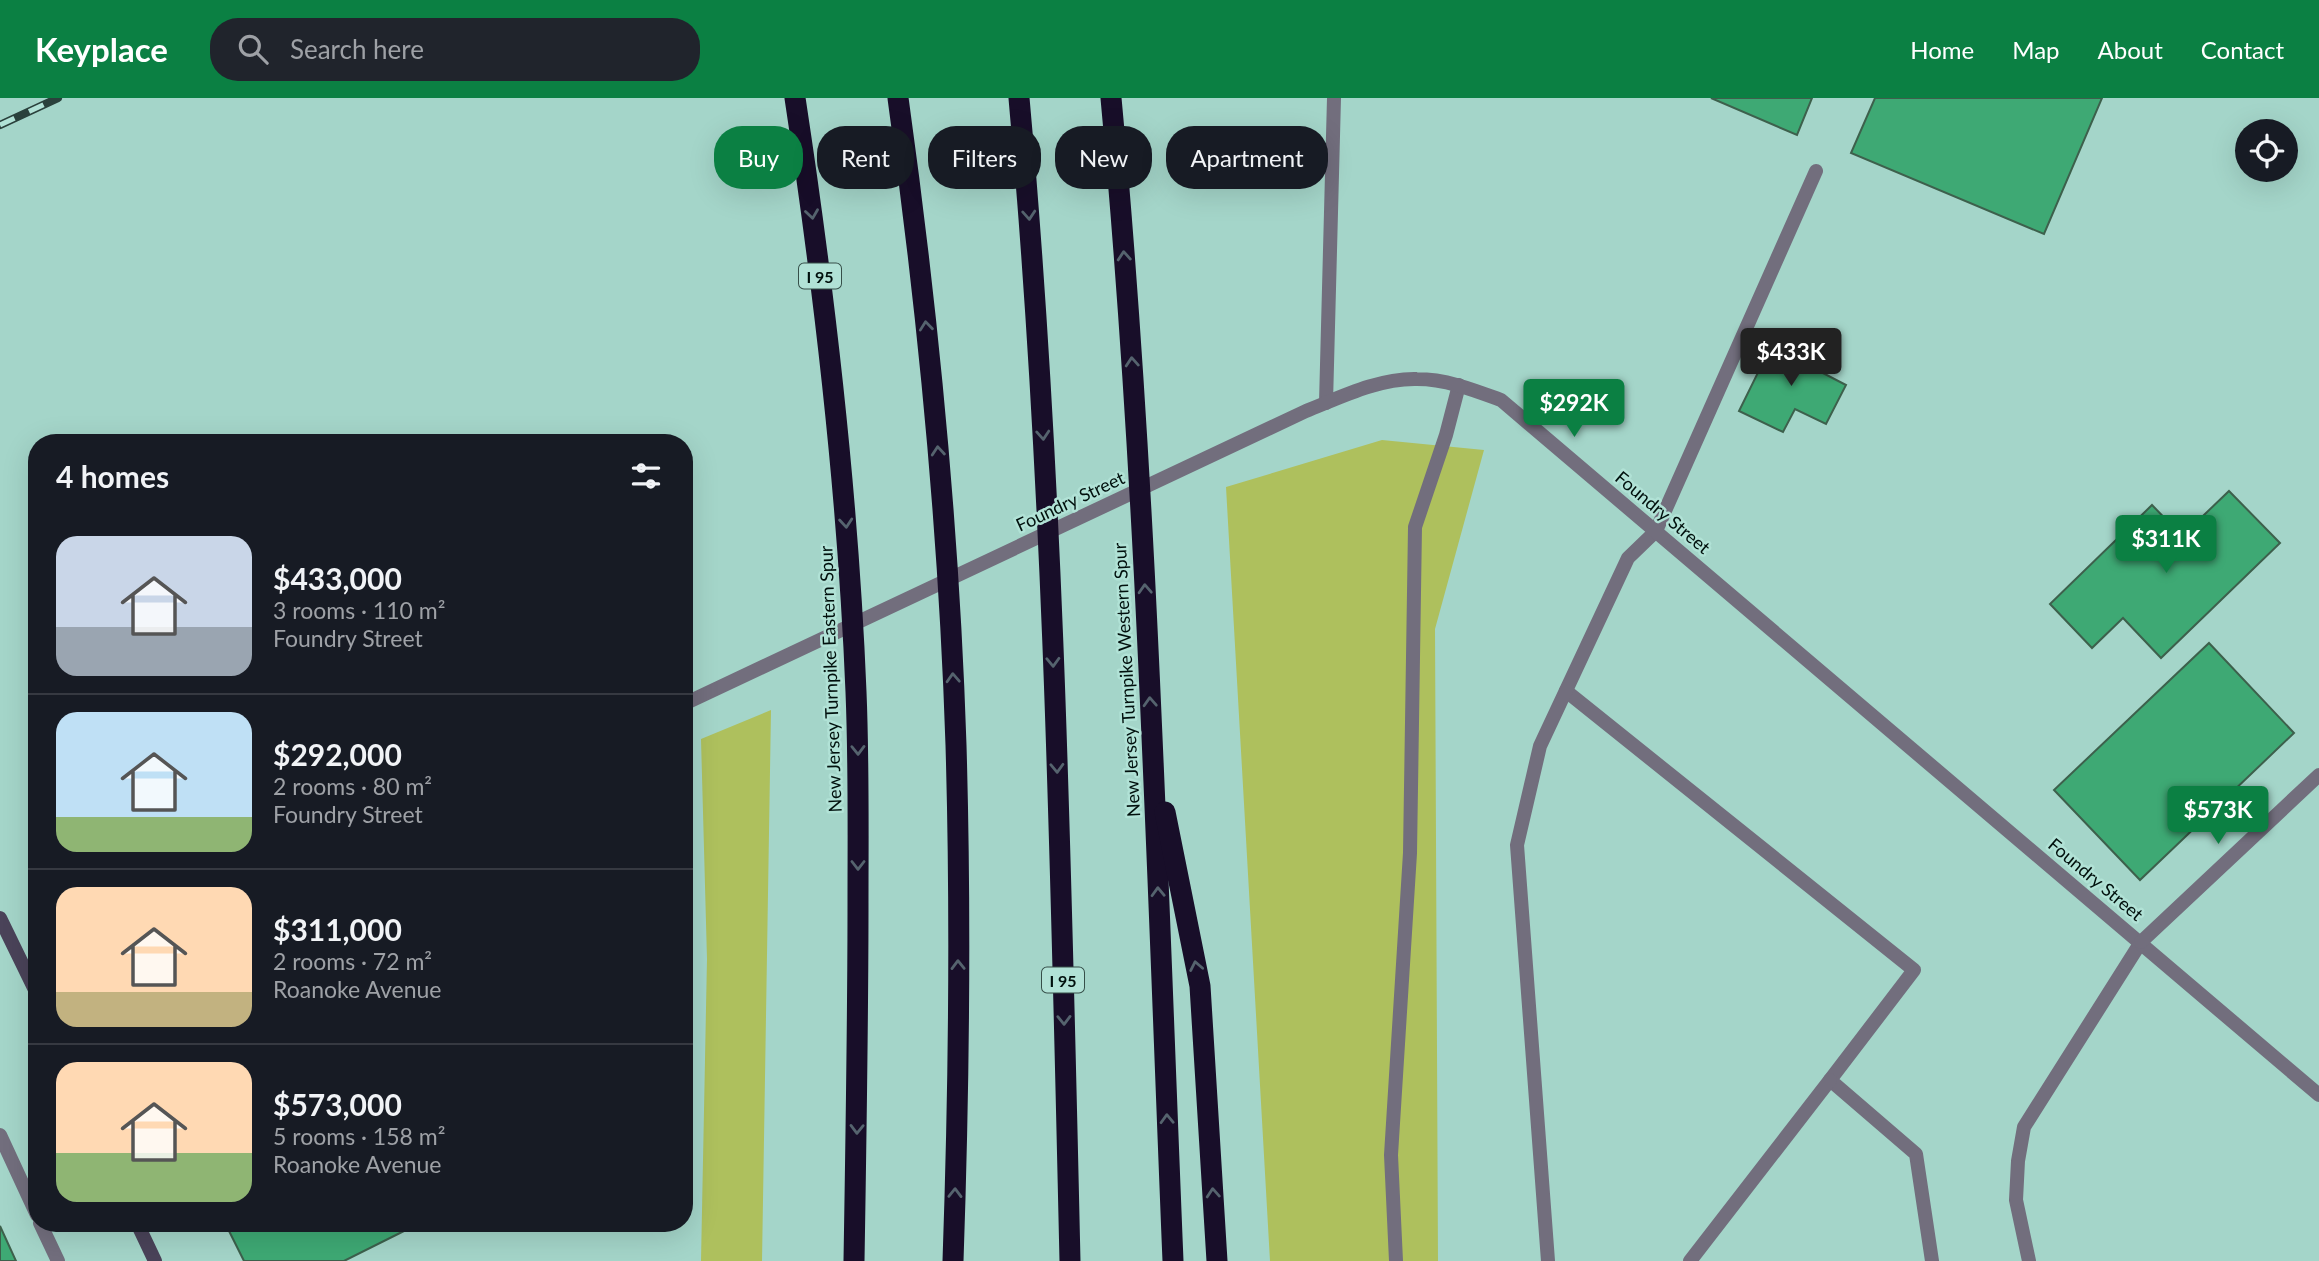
<!DOCTYPE html>
<html lang="en">
<head>
<meta charset="utf-8">
<style>
  body { margin:0; font-family:Lato,sans-serif; background:#20242c; color:#f1f3f6; height:100vh; display:flex; flex-direction:column; font-size:26px; white-space:nowrap }
  * { box-sizing:border-box; margin:0 }
  p { font-size:23px; color:#9ea1a6 }
  .icon { flex:none; width:38px; height:38px; fill:none; stroke:currentColor; stroke-width:2; stroke-linecap:round; stroke-linejoin:round }
  .map { position:relative; flex:1; overflow:hidden }
  .side { position:absolute; left:28px; top:336px; width:665px; height:798px; display:flex; flex-direction:column; background:#171b24; border-radius:28px; box-shadow:0 7px 28px #0002 }
  .side>* { flex:none }
  .banner { position:absolute; left:714px; top:28px; width:665px; height:63px; display:flex; gap:14px }
  .controls { position:absolute; left:2235px; top:21px; display:grid; gap:14px }
  .controls a { display:grid; place-items:center; width:63px; height:63px; border-radius:50%; background:#171b24; box-shadow:0 7px 28px #0002; font-size:35px }
  .price { position:absolute; translate:-50% -60px; padding:0 16px; border-radius:7px; background:#0b8043; color:#fff; font-size:23px; line-height:46px; filter:drop-shadow(0 2px 4px #0008) }
  .price::after { content:''; position:absolute; left:50%; top:42px; width:21px; height:16px; margin-left:-10px; background:inherit; clip-path:polygon(0 0,100% 0,50% 100%) }
  .price.current { background:#222; color:#fff }
  ul { padding:0; list-style:none }
  li { display:flex; align-items:center; gap:21px; height:175px; padding:0 28px }
  li+li { border-top:2px solid #363941 }
  li span { display:grid; place-items:center; flex:none; width:196px; height:140px; border-radius:21px; color:#555 }
  li>.icon { margin-inline-start:auto }
  span .icon { width:84px; height:84px; fill:#fffc; stroke-width:1 }
  li b { font-size:30px }
  h2 { display:flex; justify-content:space-between; align-items:center; height:84px; padding:0 28px; font-size:30px }
  .tag { padding:0 24px; border-radius:28px; background:#171b24; box-shadow:0 7px 28px #0002; font-size:24px; line-height:63px }
  .tag.current { background:#0b8043; color:#fff }
  header { display:flex; align-items:center; gap:42px; box-sizing:border-box; height:98px; padding:0 35px; background:#0b8043; color:#fff }
  header strong { font-size:33px }
  nav { display:flex; gap:38px; margin-inline-start:auto; font-size:24px }
  .search { width:490px; height:63px; background:#20242c; display:flex; align-items:center; gap:18px; box-sizing:border-box; padding:0 24px; border-radius:28px; color:#9ea1a6; font-size:26px }
  .map>svg:first-child { display:block }
</style>
</head>
<body>
<header>
<strong>Keyplace</strong>
<div class="search"><svg class="icon" aria-label="search" viewBox="0 0 24 24"><circle cx="10" cy="10" r="6"/><path d="M15 15l6 6"/></svg>Search here</div>
<nav><a>Home</a><a>Map</a><a>About</a><a>Contact</a></nav>
</header>
<div class="map">
<svg width="2319" height="1163" viewBox="0 0 2319 1163">
  <rect width="100%" height="100%" fill="#a4d5c9"/>
  <!-- green -->
  <g fill="#aec05d">
    <polygon points="1382,342 1484,352 1435,531 1438,1163 1270,1163 1226,389"/>
    <polygon points="771,612 762,1163 701,1163 707,861 701,641"/>
  </g>
  <!-- building -->
  <g fill="#3ea974" stroke="#3d604c" stroke-width="2">
    <polygon points="1711,0 1812,0 1797,37"/>
    <polygon points="1875,0 2102,0 2044,136 1851,55"/>
    <polygon points="1775,240 1824,264 1819,273 1846,287 1826,326 1795,311 1783,334 1739,313"/>
    <polygon points="2229,393 2280,445 2161,560 2123,520 2092,550 2050,506 2152,407 2182,438"/>
    <polygon points="2209,545 2294,635 2140,782 2054,692"/>
    <polygon points="225,1125 420,1125 344,1163 244,1163"/>
    <polygon points="0,1128 16,1163 0,1163"/>
  </g>
  <g fill="none" stroke-linecap="round" stroke-linejoin="round">
    <!-- lane -->
    <g stroke="#726e7d" stroke-width="14">
      <polyline points="1326,305 1334,0"/>
      <polyline points="1566,593 1914,872 1830,982 1916,1056 1932,1163"/>
      <polyline points="0,1037 37,1117"/>
      <polyline points="40,1125 58,1163"/>
      <polyline points="1396,1163 1391,1057 1410,755 1415,429 1446,337 1459,287"/>
      <polyline points="1548,1163 1517,747 1540,648 1628,460 1656,433 1816,73"/>
      <polyline points="1690,1163 1830,982"/>
      <polyline points="2029,1163 2016,1102 2018,1063 2024,1029 2141,844"/>
    </g>
    <!-- street -->
    <g stroke="#726e7d" stroke-width="14">
      <path d="M684 606 1306 313C1341 299 1379 280 1417 281 1446 281 1474 292 1501 302L2319 997"/>
      <polyline points="2141,844 2319,677"/>
    </g>
    <!-- secondary -->
    <g stroke="#4a4359" stroke-width="14">
      <polyline points="0,820 37,896"/>
      <polyline points="137,1125 155,1163"/>
    </g>
    <!-- highway -->
    <g stroke="#180e29" stroke-width="21">
      <path d="M795 0C825 197 848 395 856 594 859 665 858 735 858 805 858 925 856 1044 854 1163"/>
      <path d="M898 0C928 215 949 431 956 647 961 819 959 991 953 1163"/>
      <path d="M1019 0C1054 387 1061 775 1070 1163"/>
      <path d="M1111 0C1147 387 1157 775 1173 1163"/>
      <polyline points="1165,714 1200,888 1217,1163"/>
    </g>
    <defs>
      <polyline id="rail" points="0,27 58,0"/>
    </defs>
    <!-- rail casing -->
    <use href="#rail" stroke="#2a413c" stroke-width="8"/>
    <!-- rail -->
    <use href="#rail" stroke="#b1e2d6" stroke-width="5" stroke-dasharray="16" stroke-linecap="butt"/>
  </g>
  <!-- one-way arrows -->
  <defs><path id="oneway-chevron" d="M-2-3.5L2.5 0L-2 3.5" fill="none" stroke-width="1.6" stroke-linecap="round" stroke-linejoin="round" transform="scale(1.75)"/></defs>
  <g stroke="#55636e">
    <use href="#oneway-chevron" transform="translate(812 116) rotate(82)"/>
    <use href="#oneway-chevron" transform="translate(1029 117) rotate(86)"/>
    <use href="#oneway-chevron" transform="translate(1124 158) rotate(-94)"/>
    <use href="#oneway-chevron" transform="translate(926 228) rotate(-96)"/>
    <use href="#oneway-chevron" transform="translate(1132 264) rotate(-94)"/>
    <use href="#oneway-chevron" transform="translate(1043 337) rotate(86)"/>
    <use href="#oneway-chevron" transform="translate(938 353) rotate(-95)"/>
    <use href="#oneway-chevron" transform="translate(846 425) rotate(85)"/>
    <use href="#oneway-chevron" transform="translate(1145 491) rotate(-93)"/>
    <use href="#oneway-chevron" transform="translate(1053 564) rotate(88)"/>
    <use href="#oneway-chevron" transform="translate(953 580) rotate(-93)"/>
    <use href="#oneway-chevron" transform="translate(1150 604) rotate(-93)"/>
    <use href="#oneway-chevron" transform="translate(858 652) rotate(89)"/>
    <use href="#oneway-chevron" transform="translate(1057 670) rotate(88)"/>
    <use href="#oneway-chevron" transform="translate(858 767) rotate(90)"/>
    <use href="#oneway-chevron" transform="translate(1158 794) rotate(-92)"/>
    <use href="#oneway-chevron" transform="translate(958 867) rotate(-91)"/>
    <use href="#oneway-chevron" transform="translate(1196 868) rotate(-101)"/>
    <use href="#oneway-chevron" transform="translate(1064 922) rotate(89)"/>
    <use href="#oneway-chevron" transform="translate(1167 1021) rotate(-92)"/>
    <use href="#oneway-chevron" transform="translate(857 1031) rotate(91)"/>
    <use href="#oneway-chevron" transform="translate(955 1095) rotate(-89)"/>
    <use href="#oneway-chevron" transform="translate(1213 1095) rotate(-94)"/>
  </g>
  <g text-anchor="middle" dominant-baseline="central" stroke-width="5" stroke-linejoin="round" paint-order="stroke">
    <!-- shield labels -->
    <g fill="#b1e2d6" stroke="#364f49" stroke-width="2">
      <rect x="799" y="165.5" width="42" height="25" rx="5"/>
      <rect x="1042" y="869.5" width="42" height="25" rx="5"/>
    </g>
    <g font-size="16" font-weight="bold" fill="#01100d">
      <text x="820" y="178">I 95</text>
      <text x="1063" y="882">I 95</text>
    </g>
    <!-- street labels -->
    <g font-size="18" fill="#01100d" stroke="#b1e2d6">
      <text transform="translate(1070 403) rotate(-25)">Foundry Street</text>
      <text transform="translate(1663 414) rotate(40)">Foundry Street</text>
      <text transform="translate(830 581) rotate(-92)">New Jersey Turnpike Eastern Spur</text>
      <text transform="translate(1126 582) rotate(-93)">New Jersey Turnpike Western Spur</text>
      <text transform="translate(2096 781) rotate(40)">Foundry Street</text>
    </g>
  </g>
</svg>
<div class="controls">
<a><svg class="icon" aria-label="locate" viewBox="0 0 24 24"><circle cx="12" cy="12" r="6"/><path d="M12 2v4M12 18v4M2 12h4M18 12h4"/></svg></a>
</div>
<b class="price current" style="left:1791px;top:290px">$433K</b>
<b class="price" style="left:1574px;top:341px">$292K</b>
<b class="price" style="left:2166px;top:477px">$311K</b>
<b class="price" style="left:2218px;top:748px">$573K</b>
<div class="banner">
<a class="tag current">Buy</a>
<a class="tag">Rent</a>
<a class="tag">Filters</a>
<a class="tag">New</a>
<a class="tag">Apartment</a>
</div>
<section class="side">
<h2>4 homes<svg class="icon" aria-label="filters" viewBox="0 0 24 24"><path d="M4 7h16M4 17h16"/><circle cx="9" cy="7" r="2"/><circle cx="15" cy="17" r="2"/></svg></h2>
<ul>
<li><span style="background:linear-gradient(#c9d6e8 65%,#9aa5b1 0)"><svg class="icon" aria-label="home" viewBox="0 0 24 24"><path d="M3 11l9-7 9 7M6 9v11h12V9"/></svg></span><div><b>$433,000</b><p>3 rooms · 110 m²</p><p>Foundry Street</p></div></li>
<li><span style="background:linear-gradient(#bfe0f5 75%,#8fb573 0)"><svg class="icon" aria-label="home" viewBox="0 0 24 24"><path d="M3 11l9-7 9 7M6 9v11h12V9"/></svg></span><div><b>$292,000</b><p>2 rooms · 80 m²</p><p>Foundry Street</p></div></li>
<li><span style="background:linear-gradient(#ffd9b3 75%,#c2b280 0)"><svg class="icon" aria-label="home" viewBox="0 0 24 24"><path d="M3 11l9-7 9 7M6 9v11h12V9"/></svg></span><div><b>$311,000</b><p>2 rooms · 72 m²</p><p>Roanoke Avenue</p></div></li>
<li><span style="background:linear-gradient(#ffd9b3 65%,#8fb573 0)"><svg class="icon" aria-label="home" viewBox="0 0 24 24"><path d="M3 11l9-7 9 7M6 9v11h12V9"/></svg></span><div><b>$573,000</b><p>5 rooms · 158 m²</p><p>Roanoke Avenue</p></div></li>
</ul>
</section>
</div>
</body>
</html>
